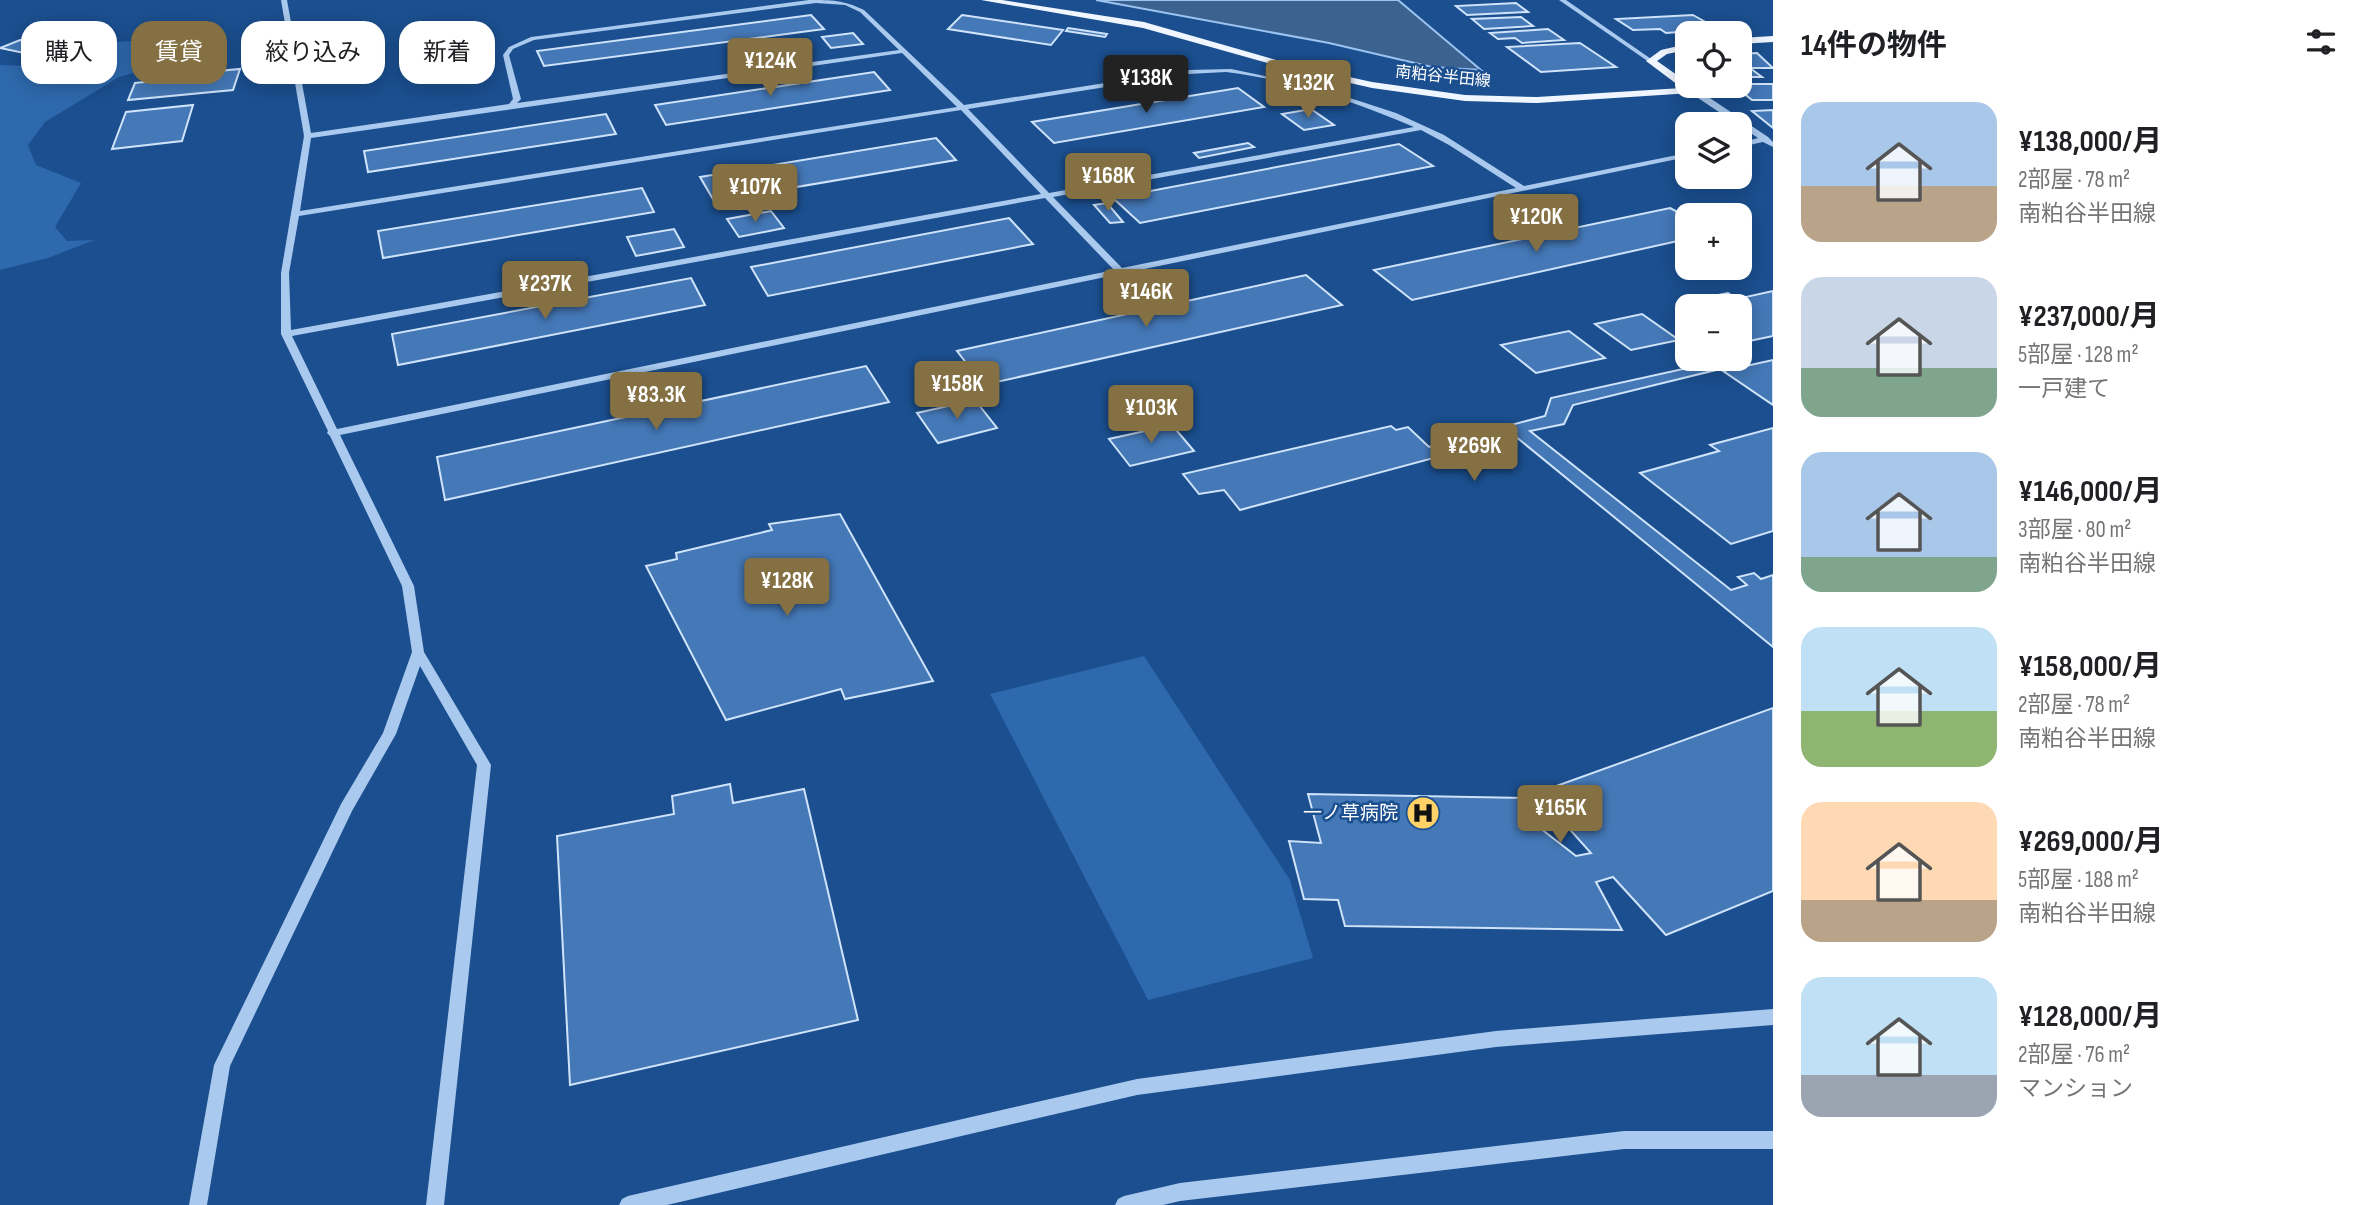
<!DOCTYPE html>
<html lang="ja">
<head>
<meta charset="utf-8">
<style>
  body { margin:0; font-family:"Sofia Sans Condensed","Noto Sans JP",sans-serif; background:#f6f6f6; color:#202124; height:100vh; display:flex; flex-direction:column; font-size:26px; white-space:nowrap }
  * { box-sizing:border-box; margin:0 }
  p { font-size:23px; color:#757577 }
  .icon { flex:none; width:38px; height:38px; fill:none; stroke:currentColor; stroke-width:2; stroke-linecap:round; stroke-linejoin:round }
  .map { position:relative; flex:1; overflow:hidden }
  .panel { display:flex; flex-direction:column; background:#fff; width:595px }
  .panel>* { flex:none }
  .top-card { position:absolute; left:21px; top:21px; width:665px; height:63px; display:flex; gap:14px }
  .fabs { position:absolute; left:1675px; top:21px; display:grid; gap:14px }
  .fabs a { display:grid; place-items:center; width:77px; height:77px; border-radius:14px; background:#fff; box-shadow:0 4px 18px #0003; font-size:35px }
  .price { position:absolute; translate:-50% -60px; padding:0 16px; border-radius:7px; background:#847042; color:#fff; font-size:23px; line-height:46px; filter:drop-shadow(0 2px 4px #0008) }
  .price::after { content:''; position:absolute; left:50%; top:42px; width:21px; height:16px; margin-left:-10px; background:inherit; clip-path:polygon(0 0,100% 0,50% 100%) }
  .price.on { background:#222; color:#fff }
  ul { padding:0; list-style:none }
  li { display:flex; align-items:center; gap:21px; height:175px; padding:0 28px }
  li span { display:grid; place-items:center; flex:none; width:196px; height:140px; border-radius:21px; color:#555 }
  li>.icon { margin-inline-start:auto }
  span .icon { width:84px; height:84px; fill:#fffc; stroke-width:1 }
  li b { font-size:30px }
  h2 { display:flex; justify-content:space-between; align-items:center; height:84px; padding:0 28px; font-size:30px }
  .pill { padding:0 24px; border-radius:21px; background:#fff; box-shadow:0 4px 18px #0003; font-size:24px; line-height:63px }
  .pill.on { background:#847042; color:#fff }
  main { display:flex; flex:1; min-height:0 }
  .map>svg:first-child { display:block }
</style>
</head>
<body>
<main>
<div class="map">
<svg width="1773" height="1205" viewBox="0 0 1773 1205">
  <rect width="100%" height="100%" fill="#1b4f8f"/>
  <!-- green -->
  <g fill="#2e69ad">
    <polygon points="132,41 173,49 155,67 119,77 45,122 28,145 36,165 81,183 55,227 67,241 94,240 48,258 0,270 0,65 46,67 72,51 106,43"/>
    <polygon points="1144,656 1290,880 1313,958 1148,1000 990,694"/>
  </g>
  <!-- water -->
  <polygon fill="#3c6290" stroke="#9cc4f0" stroke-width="2" points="1096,0 1398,0 1481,70 1432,67 1329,43"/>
  <!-- building -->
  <g fill="#4478b7" stroke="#cfe3fa" stroke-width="2">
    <polygon points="1516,3 1528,12 1467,15 1456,6"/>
    <polygon points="811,15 824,29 544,66 537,51"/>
    <polygon points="962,15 1063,30 1051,45 948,29"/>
    <polygon points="1693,15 1718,29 1666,33 1660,29 1633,30 1616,19"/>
    <polygon points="1521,17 1533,26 1484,29 1472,19"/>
    <polygon points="1068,28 1107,34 1105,37 1066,31"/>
    <polygon points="1548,29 1564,40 1522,43 1515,38 1498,39 1490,33"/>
    <polygon points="853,33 863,44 831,48 822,37"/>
    <polygon points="20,40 50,46 29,54 0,48"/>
    <polygon points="1580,43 1616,67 1541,72 1507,47"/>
    <polygon points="1757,53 1773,68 1750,68 1762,77 1740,77 1740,54"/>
    <polygon points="240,69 233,90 128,100 135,83 173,79 175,75"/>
    <polygon points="874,72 890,90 666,125 655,105"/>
    <polygon points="1740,84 1773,84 1773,100 1752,100 1735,86"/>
    <polygon points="1238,88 1264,107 1054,143 1032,122"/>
    <polygon points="193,105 182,141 112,149 126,112"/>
    <polygon points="1311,109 1334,125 1304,130 1282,114"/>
    <polygon points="1773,110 1773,128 1752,111"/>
    <polygon points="606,114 616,134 368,172 364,151"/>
    <polygon points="936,138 956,160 714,201 700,177"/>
    <polygon points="1248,143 1254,147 1199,158 1194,153"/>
    <polygon points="1399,144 1433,166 1140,223 1113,198"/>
    <polygon points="642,188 654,212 383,258 378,231"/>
    <polygon points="1107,203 1123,222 1110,223 1094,205"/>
    <polygon points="1670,208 1687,217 1687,239 1412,300 1374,270"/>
    <polygon points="771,211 784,228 739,237 727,219"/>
    <polygon points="1009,218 1033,244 768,296 751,267"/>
    <polygon points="674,229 684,247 636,256 627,237"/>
    <polygon points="1306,275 1342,305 983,385 957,351"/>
    <polygon points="691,278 705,305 398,365 392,334"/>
    <polygon points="1773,291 1773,336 1740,343 1740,306 1690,306 1683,302 1728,293 1737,299"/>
    <polygon points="1642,314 1679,340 1631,350 1595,324"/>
    <polygon points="1569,331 1605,358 1536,373 1501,345"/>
    <polygon points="1773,360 1773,405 1723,371"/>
    <polygon points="1710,363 1720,369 1573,405 1564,424 1530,431 1731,590 1747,585 1738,577 1754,573 1761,579 1773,575 1773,647 1515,436 1240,510 1224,490 1199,494 1183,474 1391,426 1396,430 1408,427 1429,447 1545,416 1551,398"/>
    <polygon points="866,366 889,402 445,500 437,457"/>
    <polygon points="975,400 997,428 938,443 917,413"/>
    <polygon points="1172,425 1194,451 1130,466 1109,439"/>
    <polygon points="1773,428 1773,531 1731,544 1640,473 1719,451 1710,445"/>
    <polygon points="840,514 933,681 845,699 841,689 726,720 646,566 677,559 676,553 772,530 769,524"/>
    <polygon points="1773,708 1773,891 1666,935 1613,877 1596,882 1622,930 1345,926 1338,900 1304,899 1289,841 1321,843 1308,794 1527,798 1540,828 1576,856 1591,853 1537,793"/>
    <polygon points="730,784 733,803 804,789 858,1020 570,1085 557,836 674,814 672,796"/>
  </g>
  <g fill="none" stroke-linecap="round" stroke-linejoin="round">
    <!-- minor -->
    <g fill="#a9c9ee" fill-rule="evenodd">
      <path d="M281 0H287L311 133 509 104 513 99 503 55 509 47 531 37 809 0C832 0 843 0 864 10L964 105 1188 70 1231 69 1313 86 1396 113 1444 135 1524 186 1687 153V157L340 435 414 586 424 652 491 765 444 1205H426L477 765 420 666 396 734 352 811 230 1066 207 1205H189L214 1065 341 804 383 733 412 652 402 586 330 436 327 433 328 431 281 334V273L304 136ZM816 3 845 5 860 12 899 50 517 103 521 99 509 55 513 49 534 40ZM902 53 957 107 300 211 311 138ZM1226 72C1291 80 1354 101 1414 127L1049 193 968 109 1188 74ZM961 110 1041 194 291 330 289 273 299 216ZM1421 130 1449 145 1516 188 1122 268 1053 197ZM1045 198 1114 270 337 429 292 336Z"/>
      <polygon points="1559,0 1566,0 1654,61 1649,62"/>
      <polygon points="1689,88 1695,88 1768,137 1773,142 1773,147 1763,142 1740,147 1740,143 1758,138 1689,92"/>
      <polygon points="1773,1009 1773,1025 1496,1047 1137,1095 667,1205 619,1205 622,1199 628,1196 1137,1079 1496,1031"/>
      <polygon points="1624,1131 1773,1131 1773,1149 1624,1149 1180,1201 1163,1205 1115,1205 1118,1199 1124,1196 1180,1183"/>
    </g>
    <!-- major -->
    <g fill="#f0f6ff" fill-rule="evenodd">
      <polygon points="981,0 1002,0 1144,22 1290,64 1372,82 1465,95 1537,97 1682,88 1646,61 1661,50 1687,44 1687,50 1667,54 1657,61 1687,82 1687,86 1693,86 1697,90 1692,93 1537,103 1465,101 1372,88 1285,68 1143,28"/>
      <polygon points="1773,36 1773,42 1740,44 1740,38"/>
    </g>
  </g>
  <!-- icons -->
  <defs>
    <symbol id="hospital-disc" viewBox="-11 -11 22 22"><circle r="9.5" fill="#ffd166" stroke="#1b4f8f"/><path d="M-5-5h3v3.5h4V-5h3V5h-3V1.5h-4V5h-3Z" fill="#111"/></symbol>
  </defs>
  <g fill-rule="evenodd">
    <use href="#hospital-disc" x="1404" y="794" width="38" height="38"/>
  </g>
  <g text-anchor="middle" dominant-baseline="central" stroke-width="5" stroke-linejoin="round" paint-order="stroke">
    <!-- far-street labels -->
    <g font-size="16" fill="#fff" stroke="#1b4f8f">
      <text transform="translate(1443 77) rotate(6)">南粕谷半田線</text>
    </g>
    <!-- poi labels -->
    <g font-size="19" fill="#fff" stroke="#1b4f8f" text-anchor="end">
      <text x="1398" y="813">一ノ草病院</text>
    </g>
  </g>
</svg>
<div class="fabs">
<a><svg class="icon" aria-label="locate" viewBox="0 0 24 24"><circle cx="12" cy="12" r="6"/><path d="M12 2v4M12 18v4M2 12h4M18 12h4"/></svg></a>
<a><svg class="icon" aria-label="layers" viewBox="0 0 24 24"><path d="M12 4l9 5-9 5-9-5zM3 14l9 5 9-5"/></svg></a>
<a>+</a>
<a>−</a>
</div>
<b class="price" style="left:770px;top:98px">¥124K</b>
<b class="price on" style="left:1146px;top:115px">¥138K</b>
<b class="price" style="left:1308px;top:120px">¥132K</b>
<b class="price" style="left:1108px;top:213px">¥168K</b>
<b class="price" style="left:755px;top:224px">¥107K</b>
<b class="price" style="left:1536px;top:254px">¥120K</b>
<b class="price" style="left:545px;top:321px">¥237K</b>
<b class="price" style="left:1146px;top:329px">¥146K</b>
<b class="price" style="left:957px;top:421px">¥158K</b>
<b class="price" style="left:656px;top:432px">¥83.3K</b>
<b class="price" style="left:1151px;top:445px">¥103K</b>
<b class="price" style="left:1474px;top:483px">¥269K</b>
<b class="price" style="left:787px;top:618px">¥128K</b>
<b class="price" style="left:1560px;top:845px">¥165K</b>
<div class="top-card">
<a class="pill">購入</a>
<a class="pill on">賃貸</a>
<a class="pill">絞り込み</a>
<a class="pill">新着</a>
</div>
</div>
<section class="panel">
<h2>14件の物件<svg class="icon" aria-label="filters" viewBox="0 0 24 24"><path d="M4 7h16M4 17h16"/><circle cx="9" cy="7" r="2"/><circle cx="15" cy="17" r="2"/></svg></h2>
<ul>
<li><span style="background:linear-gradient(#a9c7e8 60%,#b9a48a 0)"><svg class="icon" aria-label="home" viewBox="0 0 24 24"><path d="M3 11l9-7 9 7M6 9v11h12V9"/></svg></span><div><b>¥138,000/月</b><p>2部屋 · 78 m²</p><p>南粕谷半田線</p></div></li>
<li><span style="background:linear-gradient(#c9d6e8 65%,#7fa58c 0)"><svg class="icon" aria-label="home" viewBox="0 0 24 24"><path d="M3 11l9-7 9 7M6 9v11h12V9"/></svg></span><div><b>¥237,000/月</b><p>5部屋 · 128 m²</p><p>一戸建て</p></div></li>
<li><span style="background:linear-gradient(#a9c7e8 75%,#7fa58c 0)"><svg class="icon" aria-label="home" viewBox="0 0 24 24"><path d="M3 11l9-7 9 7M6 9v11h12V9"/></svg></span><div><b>¥146,000/月</b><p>3部屋 · 80 m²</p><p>南粕谷半田線</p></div></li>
<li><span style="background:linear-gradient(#bfe0f5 60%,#8fb573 0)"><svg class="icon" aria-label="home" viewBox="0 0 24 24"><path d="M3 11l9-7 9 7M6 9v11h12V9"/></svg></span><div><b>¥158,000/月</b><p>2部屋 · 78 m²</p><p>南粕谷半田線</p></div></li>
<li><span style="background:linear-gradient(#ffd9b3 70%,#b9a48a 0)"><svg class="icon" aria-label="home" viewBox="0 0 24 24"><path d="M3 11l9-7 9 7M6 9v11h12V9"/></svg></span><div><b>¥269,000/月</b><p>5部屋 · 188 m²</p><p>南粕谷半田線</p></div></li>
<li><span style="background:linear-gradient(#bfe0f5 70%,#9aa5b1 0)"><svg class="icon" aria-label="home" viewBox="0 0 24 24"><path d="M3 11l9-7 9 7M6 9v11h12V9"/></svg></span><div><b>¥128,000/月</b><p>2部屋 · 76 m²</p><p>マンション</p></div></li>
</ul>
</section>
</main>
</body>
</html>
